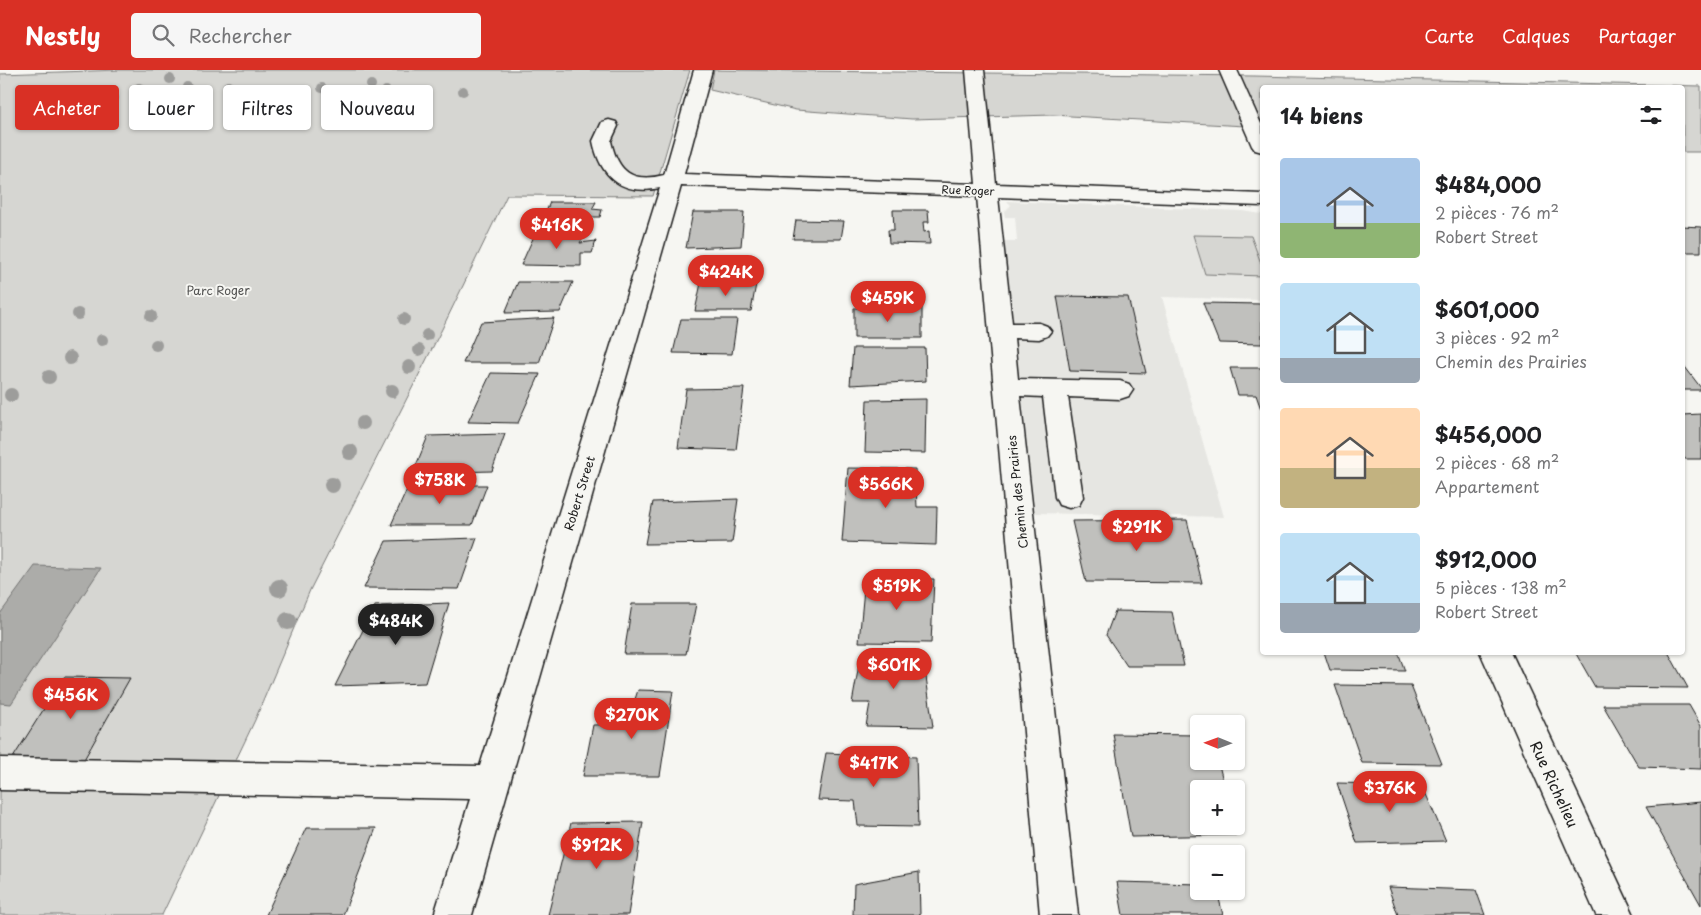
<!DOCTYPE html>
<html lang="fr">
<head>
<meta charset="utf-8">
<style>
  body { margin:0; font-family:"Playpen Sans",sans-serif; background:#f6f6f6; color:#202124; height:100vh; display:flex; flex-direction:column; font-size:19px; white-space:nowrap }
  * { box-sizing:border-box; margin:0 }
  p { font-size:16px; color:#757577 }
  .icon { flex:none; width:28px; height:28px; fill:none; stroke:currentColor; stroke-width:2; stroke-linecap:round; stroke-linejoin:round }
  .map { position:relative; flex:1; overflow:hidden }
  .details { position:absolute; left:1260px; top:15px; width:425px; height:570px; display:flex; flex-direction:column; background:#fff; border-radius:5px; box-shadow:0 1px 4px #0004 }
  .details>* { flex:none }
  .top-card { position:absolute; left:15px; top:15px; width:475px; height:45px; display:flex; gap:10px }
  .needle { width:32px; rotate:271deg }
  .tools { position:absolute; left:1190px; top:645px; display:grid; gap:10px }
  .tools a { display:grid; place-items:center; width:55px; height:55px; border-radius:5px; background:#fff; box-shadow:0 1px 4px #0004; font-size:25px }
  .price { position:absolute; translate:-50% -42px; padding:0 11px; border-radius:18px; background:#d93025; color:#fff; font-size:16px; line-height:32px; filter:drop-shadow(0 1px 2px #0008) }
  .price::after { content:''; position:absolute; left:50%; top:30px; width:15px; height:11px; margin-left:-8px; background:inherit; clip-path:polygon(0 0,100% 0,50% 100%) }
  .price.on { background:#222; color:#fff }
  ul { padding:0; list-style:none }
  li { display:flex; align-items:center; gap:15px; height:125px; padding:0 20px }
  li span { display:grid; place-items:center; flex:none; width:140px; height:100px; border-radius:5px; color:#555 }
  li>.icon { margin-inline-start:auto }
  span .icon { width:60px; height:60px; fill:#fffc; stroke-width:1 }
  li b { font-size:21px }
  h2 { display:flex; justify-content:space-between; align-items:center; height:60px; padding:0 20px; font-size:21px }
  .chip { padding:0 18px; border-radius:5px; background:#fff; box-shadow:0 1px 4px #0004; font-size:18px; line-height:45px }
  .chip.on { background:#d93025; color:#fff }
  header { display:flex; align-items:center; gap:30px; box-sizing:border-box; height:70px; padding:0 25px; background:#d93025; color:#fff }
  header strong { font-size:24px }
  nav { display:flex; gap:28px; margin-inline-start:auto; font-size:18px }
  .search { width:350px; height:45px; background:#f6f6f6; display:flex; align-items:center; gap:12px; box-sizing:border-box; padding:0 18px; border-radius:5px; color:#757577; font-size:19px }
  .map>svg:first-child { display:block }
</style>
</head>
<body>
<header>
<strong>Nestly</strong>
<div class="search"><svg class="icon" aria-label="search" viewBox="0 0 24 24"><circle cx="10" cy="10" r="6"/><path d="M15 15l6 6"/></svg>Rechercher</div>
<nav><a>Carte</a><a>Calques</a><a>Partager</a></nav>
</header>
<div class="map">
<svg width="1701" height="845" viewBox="0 0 1701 845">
  <rect width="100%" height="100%" fill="#f6f6f2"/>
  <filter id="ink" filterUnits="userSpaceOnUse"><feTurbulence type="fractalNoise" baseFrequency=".02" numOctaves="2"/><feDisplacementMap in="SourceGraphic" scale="10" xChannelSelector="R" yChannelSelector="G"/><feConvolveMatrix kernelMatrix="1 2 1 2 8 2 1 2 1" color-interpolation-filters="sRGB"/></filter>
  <g filter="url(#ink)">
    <!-- built -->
    <polygon fill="#e6e6e2" points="1007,131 1242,141 1262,144 1262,230 1162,227 1224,447 1035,443 1004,171 1017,171 1015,147 1005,147 1004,142 1011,135"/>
    <!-- green -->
    <g fill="#d6d6d2" stroke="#797977">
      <polygon points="120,0 690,0 653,126 507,125 442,259 310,520 255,650 162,845 0,845 0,4"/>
      <polygon points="714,0 1254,6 1701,16 1701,82 1683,82 1682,18 1262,18 1262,57 1053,45 912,49 796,40 710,20"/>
      <polygon points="1193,165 1251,166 1262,196 1262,206 1205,204"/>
    </g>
    <!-- water -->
    <polygon fill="#acaca9" stroke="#727271" points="35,496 101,498 11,634 0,633 0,544"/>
    <!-- building -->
    <g fill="#c0c0bd" stroke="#1c1c1c">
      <polygon points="550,132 596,132 592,139 602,140 600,147 590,147 576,157 540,157"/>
      <polygon points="893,140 928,140 929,152 923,152 924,162 929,161 930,174 889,173 888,160 894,160"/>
      <polygon points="693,142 744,142 741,176 686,178"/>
      <polygon points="796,150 844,151 841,169 793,169"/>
      <polygon points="1682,156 1701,157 1701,182 1682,182"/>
      <polygon points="535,164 585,164 580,173 596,171 592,183 581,183 581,196 521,195"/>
      <polygon points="518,212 573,212 560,242 505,243"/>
      <polygon points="701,213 756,214 751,241 695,241"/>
      <polygon points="1057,226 1128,227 1146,303 1070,301"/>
      <polygon points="1203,233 1262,234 1262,274 1219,273"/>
      <polygon points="922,237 922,268 854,268 854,238"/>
      <polygon points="554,248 539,293 463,293 481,252"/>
      <polygon points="681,249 737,249 732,284 673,283"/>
      <polygon points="853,278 925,278 926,311 850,315"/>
      <polygon points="1682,293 1701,318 1701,320 1682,320"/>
      <polygon points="1230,298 1262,298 1262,339 1261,339 1256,325 1238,325"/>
      <polygon points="491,303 540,304 518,353 468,352"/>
      <polygon points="744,318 736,380 678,378 686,319"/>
      <polygon points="926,329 925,383 865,382 867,330"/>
      <polygon points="1701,344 1701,389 1685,389 1682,385 1682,345"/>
      <polygon points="505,364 492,401 413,403 428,366"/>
      <polygon points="848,398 915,399 917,437 937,437 936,475 842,472"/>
      <polygon points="409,415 487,415 472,455 391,455"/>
      <polygon points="738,429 732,473 645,474 653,432"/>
      <polygon points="1187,450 1202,513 1086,512 1072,451"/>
      <polygon points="477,468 459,519 364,518 386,471"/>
      <polygon points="865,508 934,509 931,573 859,572"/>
      <polygon points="449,533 425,613 335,616 375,536"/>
      <polygon points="632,534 696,534 686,584 624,584"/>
      <polygon points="1115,541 1172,542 1184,596 1127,596 1106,565"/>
      <polygon points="1324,582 1398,582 1405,601 1330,600"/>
      <polygon points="1575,582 1668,582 1688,618 1595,617"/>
      <polygon points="861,584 923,585 933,657 866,656 870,633 852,633"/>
      <polygon points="64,607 130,608 82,693 11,691"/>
      <polygon points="1335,615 1411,616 1442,694 1362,693"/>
      <polygon points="638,620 673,621 660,706 583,706 593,655 627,654"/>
      <polygon points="1603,635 1689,635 1701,656 1701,699 1639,697"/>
      <polygon points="1113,664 1199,665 1199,691 1218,691 1225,719 1199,719 1199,756 1234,756 1236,765 1131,767"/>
      <polygon points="826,683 916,687 918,757 858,756 855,731 818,730"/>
      <polygon points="1337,713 1422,715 1446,771 1357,773"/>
      <polygon points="1701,732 1701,835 1646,737"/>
      <polygon points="643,752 628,845 548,845 571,753"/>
      <polygon points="306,758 376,758 343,845 266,845"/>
      <polygon points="919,802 920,845 853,845 854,814"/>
      <polygon points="1117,812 1199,814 1199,821 1217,821 1223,845 1123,845"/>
      <polygon points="1388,817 1476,820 1485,845 1398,845"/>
    </g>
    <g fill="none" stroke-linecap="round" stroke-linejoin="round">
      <defs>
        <g id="minor">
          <path d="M694 0H712L684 104 976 114 966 0H984L996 114 1262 124V136L998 127 1012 253H1039L1047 256 1051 261 1047 266 1039 269 1014 268 1018 309 1120 311 1129 314 1133 320 1129 326 1120 329 1068 327 1083 427 1079 435 1069 438 1059 435 1055 427 1043 327 1020 326 1078 845H1040L977 126 681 116 472 845H434L470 729 0 720V688L480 696 660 118C622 126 600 107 593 71L602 52 609 50 616 52 618 56 611 71C618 102 632 113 664 105Z"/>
          <polygon points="1219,0 1237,0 1262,56 1262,82 1255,80 1252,76"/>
          <polygon points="1480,582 1511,582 1634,845 1596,845"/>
        </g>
      </defs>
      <!-- minor casing -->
      <use href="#minor" stroke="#1c1c1c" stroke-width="3"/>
      <!-- minor -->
      <use href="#minor" fill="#f6f6f2" fill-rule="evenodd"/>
    </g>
    <!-- trees -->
    <g fill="#9d9d9b">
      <circle cx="170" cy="9" r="5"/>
      <circle cx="371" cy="15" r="5"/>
      <circle cx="228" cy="16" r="5"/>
      <circle cx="187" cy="17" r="5"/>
      <circle cx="139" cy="18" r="5"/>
      <circle cx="322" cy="18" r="5"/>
      <circle cx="276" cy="21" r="5"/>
      <circle cx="386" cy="21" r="5"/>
      <circle cx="463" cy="21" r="5"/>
      <circle cx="94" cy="23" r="5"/>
      <circle cx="352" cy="23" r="5"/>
      <circle cx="204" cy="25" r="5"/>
      <circle cx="114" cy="28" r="5"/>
      <circle cx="167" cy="28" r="5"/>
      <circle cx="59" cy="32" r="5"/>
      <circle cx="78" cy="244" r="6"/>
      <circle cx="151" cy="246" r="6"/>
      <circle cx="404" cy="249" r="6"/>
      <circle cx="427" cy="265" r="6"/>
      <circle cx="102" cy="270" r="6"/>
      <circle cx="156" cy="275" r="6"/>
      <circle cx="419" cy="280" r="6"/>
      <circle cx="70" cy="288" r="7"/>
      <circle cx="409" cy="297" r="7"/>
      <circle cx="49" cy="307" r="7"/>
      <circle cx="392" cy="321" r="7"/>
      <circle cx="11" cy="325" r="7"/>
      <circle cx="363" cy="353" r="7"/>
      <circle cx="350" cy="382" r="8"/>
      <circle cx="332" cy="415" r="8"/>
      <circle cx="279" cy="518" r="9"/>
      <circle cx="288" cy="551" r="9"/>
    </g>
  </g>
  <g text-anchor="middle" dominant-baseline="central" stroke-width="4" stroke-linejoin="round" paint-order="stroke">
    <!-- far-street labels -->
    <g font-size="11" fill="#1c1c1c" stroke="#f6f6f2">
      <text transform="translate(968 120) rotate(2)">Rue Roger</text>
    </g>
    <!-- park labels -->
    <g font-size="12" fill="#545453" stroke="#f6f6f2">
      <text x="218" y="220">Parc Roger</text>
    </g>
    <!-- street labels -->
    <g font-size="12" fill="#1c1c1c" stroke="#f6f6f2">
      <text transform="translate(1017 422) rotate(-96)">Chemin des Prairies</text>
      <text transform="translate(579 423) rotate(-73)">Robert Street</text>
    </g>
    <!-- near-street labels -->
    <g font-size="15" fill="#1c1c1c" stroke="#f6f6f2">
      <text transform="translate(1555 714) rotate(65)">Rue Richelieu</text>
    </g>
  </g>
</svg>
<div class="tools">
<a><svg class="needle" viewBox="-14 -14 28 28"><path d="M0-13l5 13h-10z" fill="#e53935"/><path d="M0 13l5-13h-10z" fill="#757577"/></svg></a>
<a>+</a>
<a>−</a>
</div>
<b class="price" style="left:557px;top:180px">$416K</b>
<b class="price" style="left:726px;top:227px">$424K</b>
<b class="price" style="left:888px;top:253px">$459K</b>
<b class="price" style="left:440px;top:435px">$758K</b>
<b class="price" style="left:886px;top:439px">$566K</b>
<b class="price" style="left:1137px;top:482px">$291K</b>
<b class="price" style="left:897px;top:541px">$519K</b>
<b class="price on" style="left:396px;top:576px">$484K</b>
<b class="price" style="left:894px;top:620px">$601K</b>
<b class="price" style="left:71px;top:650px">$456K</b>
<b class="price" style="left:632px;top:670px">$270K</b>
<b class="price" style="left:874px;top:718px">$417K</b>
<b class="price" style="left:1390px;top:743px">$376K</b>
<b class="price" style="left:597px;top:800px">$912K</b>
<div class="top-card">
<a class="chip on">Acheter</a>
<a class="chip">Louer</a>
<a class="chip">Filtres</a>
<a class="chip">Nouveau</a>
</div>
<section class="details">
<h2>14 biens<svg class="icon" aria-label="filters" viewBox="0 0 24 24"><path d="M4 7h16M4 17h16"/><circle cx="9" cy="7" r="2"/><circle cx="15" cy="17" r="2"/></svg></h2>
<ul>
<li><span style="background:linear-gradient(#a9c7e8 65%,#8fb573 0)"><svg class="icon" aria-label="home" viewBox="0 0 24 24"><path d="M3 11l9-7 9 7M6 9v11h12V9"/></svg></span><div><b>$484,000</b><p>2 pièces · 76 m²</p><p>Robert Street</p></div></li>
<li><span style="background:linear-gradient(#bfe0f5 75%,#9aa5b1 0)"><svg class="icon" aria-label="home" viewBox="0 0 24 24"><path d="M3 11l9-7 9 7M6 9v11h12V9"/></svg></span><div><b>$601,000</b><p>3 pièces · 92 m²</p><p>Chemin des Prairies</p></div></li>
<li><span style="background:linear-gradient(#ffd9b3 60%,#c2b280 0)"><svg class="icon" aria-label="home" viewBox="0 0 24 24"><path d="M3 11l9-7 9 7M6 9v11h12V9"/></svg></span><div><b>$456,000</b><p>2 pièces · 68 m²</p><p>Appartement</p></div></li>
<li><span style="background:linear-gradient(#bfe0f5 70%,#9aa5b1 0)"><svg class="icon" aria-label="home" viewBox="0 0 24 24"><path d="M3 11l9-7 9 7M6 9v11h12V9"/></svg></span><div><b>$912,000</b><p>5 pièces · 138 m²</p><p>Robert Street</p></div></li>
</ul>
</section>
</div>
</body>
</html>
